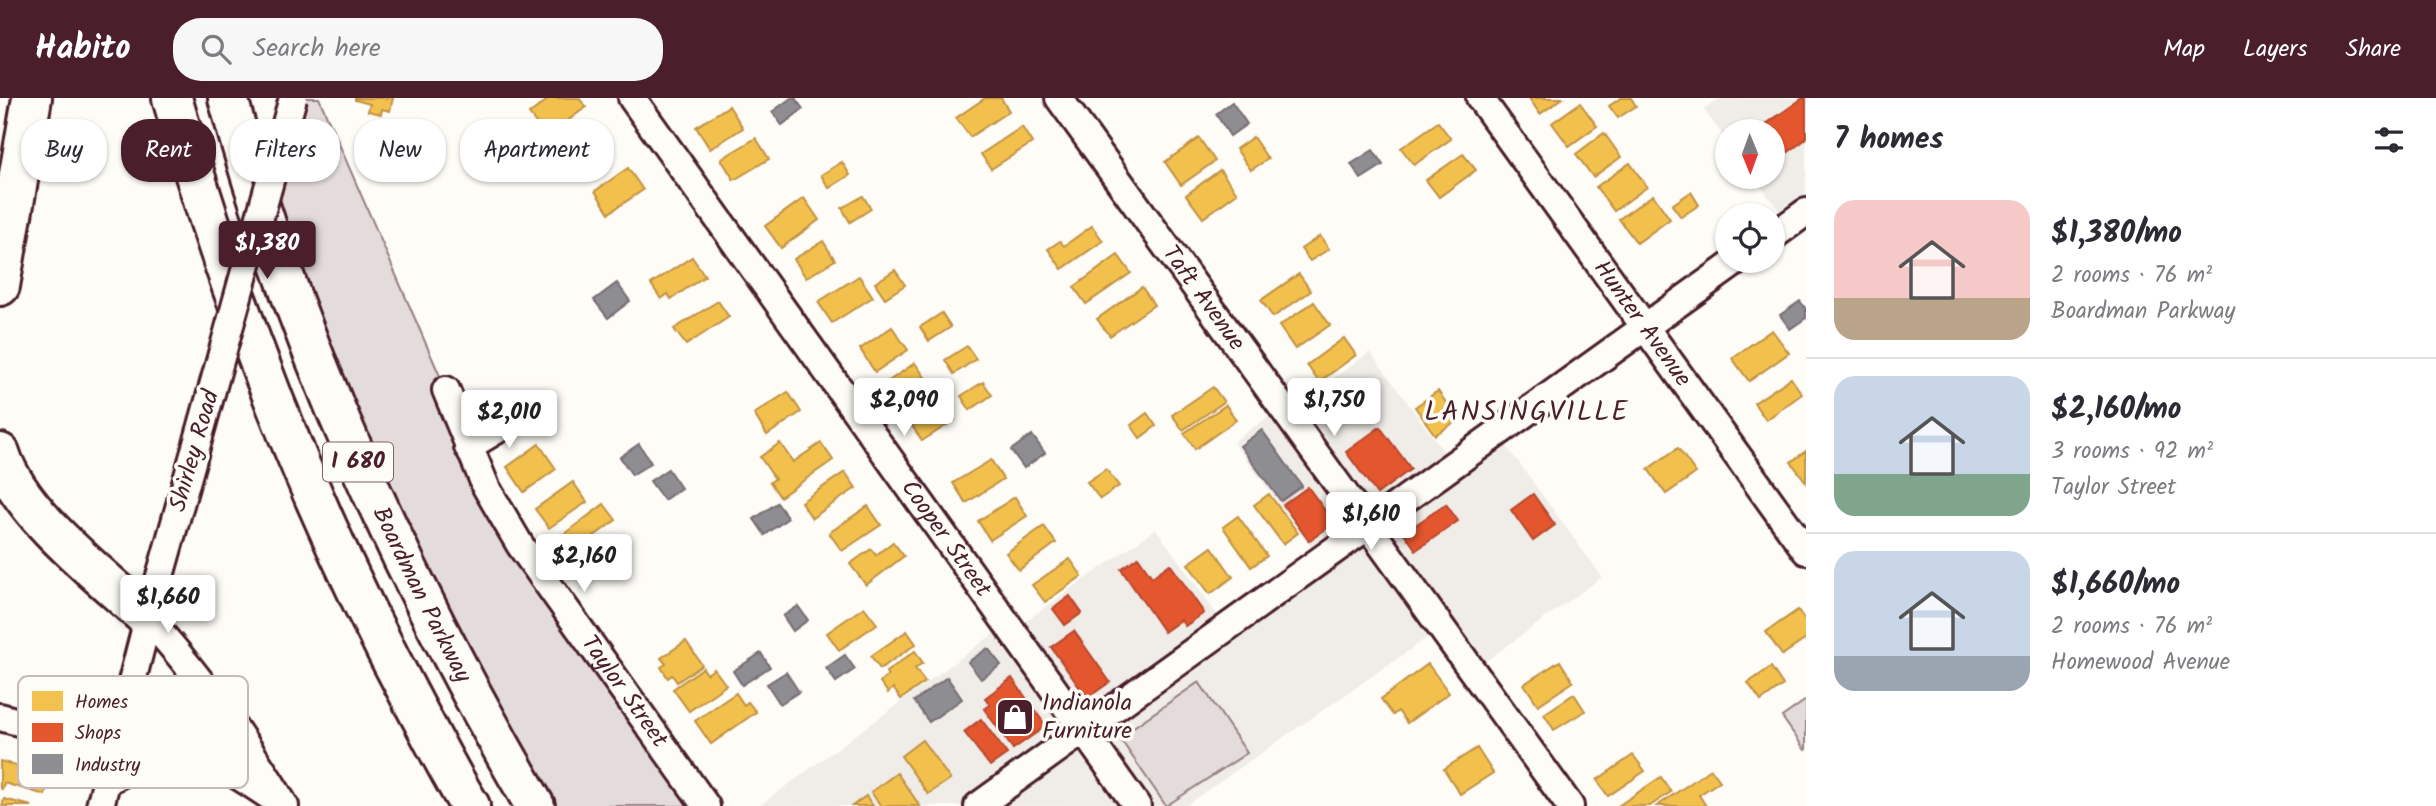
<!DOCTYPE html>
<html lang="en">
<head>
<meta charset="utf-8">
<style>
  body { margin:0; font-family:Kalam,sans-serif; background:#f7f7f7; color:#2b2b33; height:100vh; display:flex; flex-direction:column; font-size:26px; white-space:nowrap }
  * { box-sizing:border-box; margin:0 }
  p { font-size:23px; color:#7c7c81 }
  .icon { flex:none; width:38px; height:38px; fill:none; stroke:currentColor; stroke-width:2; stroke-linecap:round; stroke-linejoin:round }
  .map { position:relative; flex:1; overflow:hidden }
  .panel { display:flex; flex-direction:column; background:#fff; width:630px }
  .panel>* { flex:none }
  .guide { position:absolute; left:21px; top:21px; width:665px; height:63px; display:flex; gap:14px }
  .needle { width:46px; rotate:179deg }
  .buttons { position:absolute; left:1715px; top:21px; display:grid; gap:14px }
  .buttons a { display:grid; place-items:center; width:70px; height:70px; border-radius:50%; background:#fff; box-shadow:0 2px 5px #0004; font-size:35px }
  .price { position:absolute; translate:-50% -60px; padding:0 16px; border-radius:7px; background:#fff; color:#222; font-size:23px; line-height:46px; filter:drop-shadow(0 2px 4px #0008) }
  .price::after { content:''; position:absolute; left:50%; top:42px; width:21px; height:16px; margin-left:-10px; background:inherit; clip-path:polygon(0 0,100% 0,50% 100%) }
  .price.on { background:#4a1f2b; color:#fff }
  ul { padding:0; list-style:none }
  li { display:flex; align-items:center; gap:21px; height:175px; padding:0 28px }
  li+li { border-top:2px solid #e1e1e2 }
  li span { display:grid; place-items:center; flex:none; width:196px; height:140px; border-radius:21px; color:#555 }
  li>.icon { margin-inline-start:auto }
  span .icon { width:84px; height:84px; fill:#fffc; stroke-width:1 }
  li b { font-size:30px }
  h2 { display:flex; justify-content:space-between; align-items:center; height:84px; padding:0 28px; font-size:30px }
  .pill { padding:0 24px; border-radius:28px; background:#fff; box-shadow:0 2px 5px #0004; font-size:24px; line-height:63px }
  .pill.on { background:#4a1f2b; color:#fff }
  header { display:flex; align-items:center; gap:42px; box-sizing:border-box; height:98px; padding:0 35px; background:#4a1f2b; color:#fff }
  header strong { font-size:33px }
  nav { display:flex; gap:38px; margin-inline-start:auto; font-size:24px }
  .search { width:490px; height:63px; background:#f7f7f7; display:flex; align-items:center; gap:18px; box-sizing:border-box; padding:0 24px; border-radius:28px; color:#7c7c81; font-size:26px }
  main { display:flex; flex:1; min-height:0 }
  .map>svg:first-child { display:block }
</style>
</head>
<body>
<header>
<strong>Habito</strong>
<div class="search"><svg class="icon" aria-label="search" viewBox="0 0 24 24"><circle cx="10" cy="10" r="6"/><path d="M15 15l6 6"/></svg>Search here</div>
<nav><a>Map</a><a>Layers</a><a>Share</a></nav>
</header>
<main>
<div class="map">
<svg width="1806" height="708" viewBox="0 0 1806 708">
  <rect width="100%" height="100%" fill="#fdfcf7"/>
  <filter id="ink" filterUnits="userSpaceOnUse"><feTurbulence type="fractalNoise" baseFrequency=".0143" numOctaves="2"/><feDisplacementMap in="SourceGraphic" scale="14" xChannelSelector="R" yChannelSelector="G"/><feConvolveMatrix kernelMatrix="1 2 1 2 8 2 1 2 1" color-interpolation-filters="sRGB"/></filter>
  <g filter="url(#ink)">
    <!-- built -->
    <g fill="#f0ece8">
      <polygon points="1720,0 1806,0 1806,114 1789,126 1754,79 1773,79 1773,33 1727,33 1727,43 1704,12"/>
      <polygon points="1370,254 1453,366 1497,335 1602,479 1472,573 1441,530 1185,708 759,708 1007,526 1013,532 1156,431 1226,529 1320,461 1233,344 1282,309 1287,314"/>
    </g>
    <!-- green -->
    <g fill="#e3dcda" stroke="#967e82" stroke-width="2">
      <polygon points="294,0 319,0 446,292 468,349 706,708 535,708 263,114"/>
      <polygon points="1199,584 1247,655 1166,708 1119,639"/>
      <polygon points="1806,602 1806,651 1805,652 1782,619"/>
    </g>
    <!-- homes -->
    <g fill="#f2c14e" stroke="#c09044" stroke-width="2">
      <polygon points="355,0 393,0 390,13 382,11 381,16 368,13 370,6 355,2"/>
      <polygon points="550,0 579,0 586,9 554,33 551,29 543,34 529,16"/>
      <polygon points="985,0 1001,0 1009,13 970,39 956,20"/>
      <polygon points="1529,0 1563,0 1540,16"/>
      <polygon points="1621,0 1631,0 1636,8 1618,20 1609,8"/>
      <polygon points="1580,5 1597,28 1569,48 1552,25"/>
      <polygon points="729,8 743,30 710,51 696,29"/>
      <polygon points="1438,24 1451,41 1414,67 1401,50"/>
      <polygon points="596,28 612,52 575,77 559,54"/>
      <polygon points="1022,29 1032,45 991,71 981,56"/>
      <polygon points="1604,35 1621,59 1593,79 1576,56"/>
      <polygon points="1253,39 1268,61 1251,72 1236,51"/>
      <polygon points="756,40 769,61 734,82 721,61"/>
      <polygon points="1199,40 1215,63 1181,87 1165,64"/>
      <polygon points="1463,56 1476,72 1439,99 1426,82"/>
      <polygon points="842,64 850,77 829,90 821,77"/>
      <polygon points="1630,65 1647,89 1614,113 1596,89"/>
      <polygon points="628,70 643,92 609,115 595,93"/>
      <polygon points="1220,72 1237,95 1203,120 1186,97"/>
      <polygon points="1691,94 1699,107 1681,119 1672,107"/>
      <polygon points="1653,97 1670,121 1637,145 1619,121"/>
      <polygon points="863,98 871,111 850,124 842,110"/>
      <polygon points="804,100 819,122 781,150 765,128"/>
      <polygon points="1092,128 1103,143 1062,171 1048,151 1060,143 1064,148"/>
      <polygon points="1320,138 1329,151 1310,163 1301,151"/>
      <polygon points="823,143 835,162 806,180 794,161"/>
      <polygon points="1118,157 1131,175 1086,206 1074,189"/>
      <polygon points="692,159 705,178 671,201 668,196 661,201 651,186"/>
      <polygon points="895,172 905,187 885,200 875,185"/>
      <polygon points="1299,176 1311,193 1273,219 1261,202"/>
      <polygon points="859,178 873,199 832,225 818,204"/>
      <polygon points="1142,189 1154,207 1110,238 1097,221"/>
      <polygon points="718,203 729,219 686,247 674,231"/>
      <polygon points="1314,204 1330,227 1295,251 1279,228"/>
      <polygon points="942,215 951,229 929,243 920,229"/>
      <polygon points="892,229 908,252 875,274 860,251"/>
      <polygon points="1772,232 1789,255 1749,283 1732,260"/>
      <polygon points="1344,240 1356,257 1319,284 1307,267"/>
      <polygon points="967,248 976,261 954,276 945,262"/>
      <polygon points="915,265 931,288 898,310 883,287"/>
      <polygon points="1791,280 1802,296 1766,322 1754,305"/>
      <polygon points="983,284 992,297 970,312 961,298"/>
      <polygon points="1213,289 1224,304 1183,332 1172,317"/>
      <polygon points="1438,293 1458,322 1435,337 1415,309"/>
      <polygon points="788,294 801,314 767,337 754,316"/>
      <polygon points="940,298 955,322 922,343 907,320"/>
      <polygon points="1226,307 1236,322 1195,351 1184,335"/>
      <polygon points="1147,315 1156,328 1140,340 1131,327"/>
      <polygon points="780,345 793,364 821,345 833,362 780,399 770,384 775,381 760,359"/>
      <polygon points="539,346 556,371 524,394 507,369"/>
      <polygon points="1678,350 1696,375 1666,396 1648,371"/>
      <polygon points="1806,353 1806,384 1791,364"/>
      <polygon points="991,362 1003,381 966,405 953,385"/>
      <polygon points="1106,371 1119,388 1100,401 1087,384"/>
      <polygon points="845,374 856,390 812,420 801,404"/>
      <polygon points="573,384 587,404 549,430 535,411"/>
      <polygon points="1269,396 1298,435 1283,446 1254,407"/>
      <polygon points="1015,399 1027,418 990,442 978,423"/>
      <polygon points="604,406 616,422 571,455 559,440"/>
      <polygon points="868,408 881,427 842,453 829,435"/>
      <polygon points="1238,418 1267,458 1251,469 1223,429"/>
      <polygon points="1044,428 1056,445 1019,472 1006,455"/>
      <polygon points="893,444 904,458 866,487 850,466 871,451 876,457"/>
      <polygon points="1212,449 1233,479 1210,496 1188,466"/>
      <polygon points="1070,461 1082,478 1045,504 1032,487"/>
      <polygon points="864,509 877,526 839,552 827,535"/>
      <polygon points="1798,512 1806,524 1806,541 1782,557 1766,534"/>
      <polygon points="907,533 916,546 880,571 871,558"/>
      <polygon points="686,543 702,567 677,584 672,577 668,580 661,569 666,566 661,560"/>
      <polygon points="915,553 923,565 915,570 925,584 901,601 893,590 888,595 880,584 888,578 886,574"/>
      <polygon points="1560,563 1573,584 1538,607 1524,586"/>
      <polygon points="1428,566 1449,595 1407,625 1398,613 1393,617 1381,601"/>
      <polygon points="1771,569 1783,587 1761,603 1748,585"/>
      <polygon points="703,570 707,576 714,571 726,587 689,613 673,591"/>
      <polygon points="736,595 744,607 748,604 756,614 711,646 695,623"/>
      <polygon points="1574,596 1585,613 1554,632 1544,616"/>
      <polygon points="922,642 950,681 928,696 901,658"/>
      <polygon points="1477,650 1493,675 1460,696 1444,671"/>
      <polygon points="22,652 55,661 45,697 4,685 2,691 0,690 0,663 18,668"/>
      <polygon points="1633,657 1645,673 1608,698 1597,682"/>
      <polygon points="1711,671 1720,683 1699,697 1706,708 1657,708"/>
      <polygon points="897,675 920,708 881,708 871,694"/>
      <polygon points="1661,679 1671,694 1650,708 1618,708"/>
      <polygon points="866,698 873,708 852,708"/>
      <polygon points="4,701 32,708 2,708"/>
    </g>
    <!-- shops -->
    <g fill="#e4572e" stroke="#b6462d" stroke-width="2">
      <polygon points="1803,0 1806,0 1806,41 1787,55 1766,26"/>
      <polygon points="1380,329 1411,371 1377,396 1346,354"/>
      <polygon points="1308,389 1334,425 1309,443 1283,407"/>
      <polygon points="1533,396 1555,427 1533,443 1511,412"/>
      <polygon points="1446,406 1458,423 1416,452 1404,435"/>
      <polygon points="1138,459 1152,479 1170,466 1204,515 1185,528 1181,522 1164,534 1121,471"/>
      <polygon points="1070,498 1082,515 1065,527 1053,511"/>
      <polygon points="1074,533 1110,584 1087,600 1051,549"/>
      <polygon points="1012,580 1046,628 1013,651 984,611 990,607 985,600"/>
      <polygon points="981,621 1007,656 990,668 964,634"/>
    </g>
    <!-- industry -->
    <g fill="#8d8d92" stroke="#796c73" stroke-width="2">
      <polygon points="791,0 795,0 803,11 782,27 772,14"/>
      <polygon points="1232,4 1247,26 1230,38 1216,16"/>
      <polygon points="522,38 533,54 513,68 502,51"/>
      <polygon points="1373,52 1383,67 1361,81 1351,66"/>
      <polygon points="617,185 630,203 608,220 594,202"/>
      <polygon points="1800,203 1806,211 1806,220 1790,231 1780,217"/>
      <polygon points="1262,332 1302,388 1281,403 1240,348"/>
      <polygon points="1032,337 1045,355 1024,370 1011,352"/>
      <polygon points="639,346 651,365 632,377 620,359"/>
      <polygon points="668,371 681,390 664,402 650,383"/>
      <polygon points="777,405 788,420 765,437 754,421"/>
      <polygon points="798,508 808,522 793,533 783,518"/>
      <polygon points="988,550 1001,567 981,581 968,564"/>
      <polygon points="761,555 770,569 742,587 733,573"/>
      <polygon points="845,557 855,571 836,584 826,570"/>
      <polygon points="786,574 799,594 780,606 767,586"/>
      <polygon points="947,579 962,601 929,624 914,603"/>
    </g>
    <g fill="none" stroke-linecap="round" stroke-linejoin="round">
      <defs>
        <g id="minor">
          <path id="s1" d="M632 0 1137 708"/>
          <path id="s2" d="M1059 0 1570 708"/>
          <path id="s3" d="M1480 0 1806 453"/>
          <polyline points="1773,138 1806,114"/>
          <path id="s4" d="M446 292 486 389 520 447 706 708"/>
          <polyline points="468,349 525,315"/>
          <path d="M148 521C200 578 245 642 285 708"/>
          <polyline points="0,619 115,650"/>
          <path d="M107 683C124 675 143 663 161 658 204 647 246 684 280 705"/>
          <polyline points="100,708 148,521 195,353"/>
          <polyline points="978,708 1737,163"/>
        </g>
        <g id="highway">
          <path d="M172 0C232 211 312 416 416 610 434 643 450 676 470 708"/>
          <path id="s5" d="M228 0C294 244 407 490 535 708"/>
          <polyline points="0,188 32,0"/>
          <path d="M0 355C19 416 101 477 148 521"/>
        </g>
      </defs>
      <!-- minor casing -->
      <use href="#minor" stroke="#4a1f2b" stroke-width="32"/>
      <!-- highway casing -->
      <use href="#highway" stroke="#4a1f2b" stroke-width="44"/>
      <!-- minor -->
      <use href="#minor" stroke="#fdfcf7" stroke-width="26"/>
      <!-- highway -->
      <use href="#highway" stroke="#fdfcf7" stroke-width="38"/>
      <defs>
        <polyline id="minor-bridge" points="195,353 293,0"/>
      </defs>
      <!-- minor-bridge casing -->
      <use href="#minor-bridge" stroke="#4a1f2b" stroke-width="32" stroke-linecap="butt"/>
      <!-- minor-bridge -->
      <use href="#minor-bridge" stroke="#fdfcf7" stroke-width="26"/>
    </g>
  </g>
  <!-- icons -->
  <defs>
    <symbol id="shop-square" viewBox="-11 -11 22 22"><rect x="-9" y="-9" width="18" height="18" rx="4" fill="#4a1f2b" stroke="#fdfcf7"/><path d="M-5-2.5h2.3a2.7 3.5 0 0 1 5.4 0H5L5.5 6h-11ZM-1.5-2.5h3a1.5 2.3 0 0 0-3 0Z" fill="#fff"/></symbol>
  </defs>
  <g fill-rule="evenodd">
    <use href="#shop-square" x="993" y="597" width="44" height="44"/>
  </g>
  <g text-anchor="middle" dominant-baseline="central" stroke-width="7" stroke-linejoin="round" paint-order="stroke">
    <!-- shield labels -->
    <rect fill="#fdfcf7" stroke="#806168" stroke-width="2" x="323" y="344.5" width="70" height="39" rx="5"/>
    <g font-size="23" font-weight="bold" fill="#4a1f2b">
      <text x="358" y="364">I 680</text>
    </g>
    <!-- street labels -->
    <g font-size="24" fill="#4a1f2b" stroke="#fdfcf7">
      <text stroke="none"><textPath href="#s2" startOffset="247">Taft Avenue</textPath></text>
      <text stroke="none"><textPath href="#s3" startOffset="278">Hunter Avenue</textPath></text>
      <text transform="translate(195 353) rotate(-74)">Shirley Road</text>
      <text stroke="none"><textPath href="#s1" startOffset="541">Cooper Street</textPath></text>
      <text stroke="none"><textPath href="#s5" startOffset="534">Boardman Parkway</textPath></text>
      <text stroke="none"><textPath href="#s4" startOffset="352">Taylor Street</textPath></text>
    </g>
    <!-- poi labels -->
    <g font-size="24" fill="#4a1f2b" stroke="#fdfcf7" text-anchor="start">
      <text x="1042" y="605">Indianola<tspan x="1042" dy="28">Furniture</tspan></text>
    </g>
    <!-- quarter labels -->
    <g font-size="28" letter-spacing="2" fill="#4a1f2b" stroke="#fdfcf7">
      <text x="1527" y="314">LANSINGVILLE</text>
    </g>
  </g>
  <!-- legend -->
  <rect x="18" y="578" width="230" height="112" rx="10" fill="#fdfcf7" stroke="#c7baba" stroke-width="2"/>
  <rect x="32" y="593" width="31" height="20" fill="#f2c14e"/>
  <rect x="32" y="625" width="31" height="19" fill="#e4572e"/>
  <rect x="32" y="656" width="31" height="20" fill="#8d8d92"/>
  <g font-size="19" fill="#4a1f2b">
    <text x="75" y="610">Homes</text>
    <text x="75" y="641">Shops</text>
    <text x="75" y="673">Industry</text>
  </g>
</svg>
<div class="buttons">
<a><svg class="needle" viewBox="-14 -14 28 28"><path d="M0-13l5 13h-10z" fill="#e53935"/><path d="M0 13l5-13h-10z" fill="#7c7c81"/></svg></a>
<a><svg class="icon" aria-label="locate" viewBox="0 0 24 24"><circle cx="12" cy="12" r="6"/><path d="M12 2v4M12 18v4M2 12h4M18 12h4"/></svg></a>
</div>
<b class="price on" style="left:267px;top:183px">$1,380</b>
<b class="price" style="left:904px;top:340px">$2,090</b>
<b class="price" style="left:1334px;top:340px">$1,750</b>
<b class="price" style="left:509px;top:352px">$2,010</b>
<b class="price" style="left:1371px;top:454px">$1,610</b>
<b class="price" style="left:584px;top:496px">$2,160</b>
<b class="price" style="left:168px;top:537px">$1,660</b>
<div class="guide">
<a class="pill">Buy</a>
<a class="pill on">Rent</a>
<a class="pill">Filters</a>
<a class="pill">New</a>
<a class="pill">Apartment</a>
</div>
</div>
<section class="panel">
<h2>7 homes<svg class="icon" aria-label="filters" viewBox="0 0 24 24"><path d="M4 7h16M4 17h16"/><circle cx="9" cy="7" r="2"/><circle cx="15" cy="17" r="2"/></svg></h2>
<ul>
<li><span style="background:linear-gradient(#f6c9c9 70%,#b9a48a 0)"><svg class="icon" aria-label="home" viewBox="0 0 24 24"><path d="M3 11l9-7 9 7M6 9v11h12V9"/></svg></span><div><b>$1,380/mo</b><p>2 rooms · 76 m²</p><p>Boardman Parkway</p></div></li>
<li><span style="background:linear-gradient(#c9d6e8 70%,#7fa58c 0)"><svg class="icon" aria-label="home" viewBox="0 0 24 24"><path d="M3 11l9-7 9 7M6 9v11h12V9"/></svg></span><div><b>$2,160/mo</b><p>3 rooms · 92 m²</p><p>Taylor Street</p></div></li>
<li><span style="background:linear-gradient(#c9d6e8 75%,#9aa5b1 0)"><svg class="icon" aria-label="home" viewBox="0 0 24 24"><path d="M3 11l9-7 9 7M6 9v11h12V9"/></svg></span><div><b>$1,660/mo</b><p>2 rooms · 76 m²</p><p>Homewood Avenue</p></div></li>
</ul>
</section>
</main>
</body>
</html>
